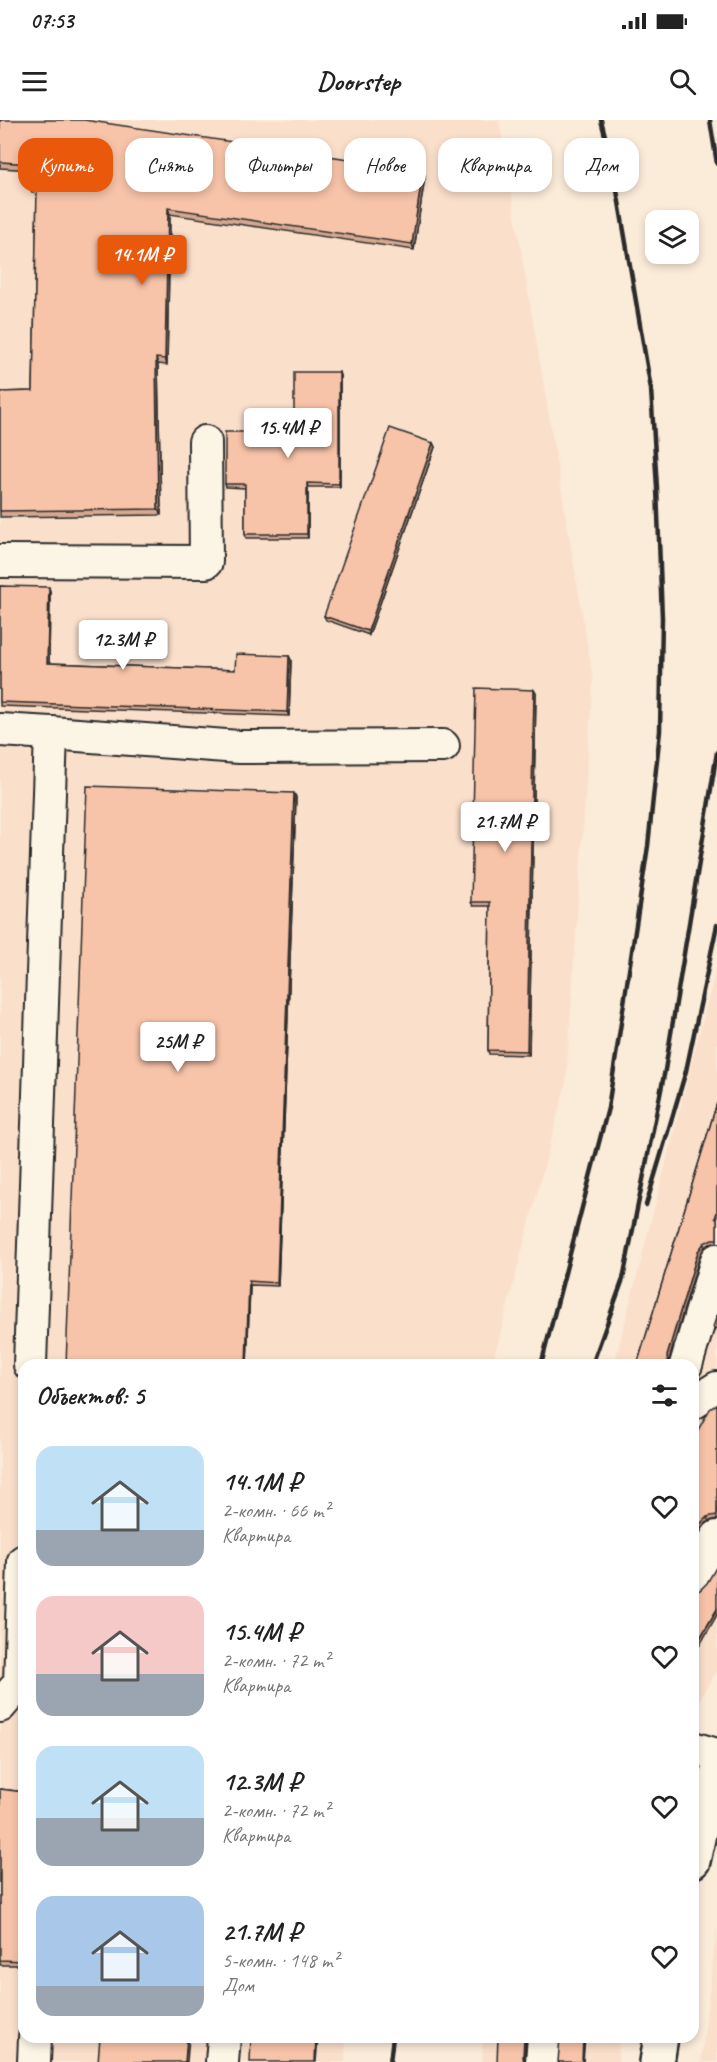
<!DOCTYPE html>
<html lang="ru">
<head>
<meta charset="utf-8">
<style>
  body { margin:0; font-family:Caveat,sans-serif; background:#f2f2f2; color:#222; height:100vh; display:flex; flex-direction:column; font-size:22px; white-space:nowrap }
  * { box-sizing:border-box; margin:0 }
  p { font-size:20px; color:#767676 }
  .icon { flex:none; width:33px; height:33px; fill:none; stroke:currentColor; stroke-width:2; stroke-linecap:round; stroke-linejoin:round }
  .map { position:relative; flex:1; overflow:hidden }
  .details { position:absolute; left:18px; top:1239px; width:681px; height:684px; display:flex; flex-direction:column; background:#fff; border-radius:18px; box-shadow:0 3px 9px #0003 }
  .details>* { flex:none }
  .hud { position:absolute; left:18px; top:18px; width:681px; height:54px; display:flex; gap:12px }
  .buttons { position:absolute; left:645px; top:90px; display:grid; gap:12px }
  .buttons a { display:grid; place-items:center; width:54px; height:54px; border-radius:12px; background:#fff; box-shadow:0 3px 9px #0003; font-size:30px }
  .price { position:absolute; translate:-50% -51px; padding:0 14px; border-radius:6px; background:#fff; color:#222; font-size:20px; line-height:39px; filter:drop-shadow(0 2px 3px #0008) }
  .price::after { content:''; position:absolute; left:50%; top:36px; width:18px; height:14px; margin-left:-9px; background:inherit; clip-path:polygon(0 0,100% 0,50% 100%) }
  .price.on { background:#ea580c; color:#fff }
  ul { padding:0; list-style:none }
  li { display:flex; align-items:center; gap:18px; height:150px; padding:0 18px }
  li span { display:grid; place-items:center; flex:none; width:168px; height:120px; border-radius:18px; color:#555 }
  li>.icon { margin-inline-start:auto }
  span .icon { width:72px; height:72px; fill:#fffc; stroke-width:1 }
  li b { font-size:26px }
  h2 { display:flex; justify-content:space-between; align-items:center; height:72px; padding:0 18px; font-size:26px }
  .chip { padding:0 21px; border-radius:18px; background:#fff; box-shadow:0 3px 9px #0003; font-size:21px; line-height:54px }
  .chip.on { background:#ea580c; color:#fff }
  .status { display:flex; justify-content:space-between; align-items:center; height:42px; padding:0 30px; background:#fff; direction:ltr }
  .status svg { height:16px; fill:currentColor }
  header { display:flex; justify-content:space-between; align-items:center; height:78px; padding:0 18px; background:#fff; font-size:27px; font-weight:600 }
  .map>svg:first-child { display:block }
</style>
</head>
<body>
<div class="status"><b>07:53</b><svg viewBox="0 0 49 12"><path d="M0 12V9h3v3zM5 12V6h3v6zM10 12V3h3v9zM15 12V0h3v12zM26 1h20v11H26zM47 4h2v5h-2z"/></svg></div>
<header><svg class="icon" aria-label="menu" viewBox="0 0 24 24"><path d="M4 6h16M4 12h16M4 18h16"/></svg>Doorstep<svg class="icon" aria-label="search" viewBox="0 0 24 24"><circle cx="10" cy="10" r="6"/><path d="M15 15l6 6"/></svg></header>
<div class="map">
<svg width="717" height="1942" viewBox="0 0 717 1942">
  <rect width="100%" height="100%" fill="#fbebd9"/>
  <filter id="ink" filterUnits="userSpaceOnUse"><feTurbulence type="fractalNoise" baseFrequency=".0167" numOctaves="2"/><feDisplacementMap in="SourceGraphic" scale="12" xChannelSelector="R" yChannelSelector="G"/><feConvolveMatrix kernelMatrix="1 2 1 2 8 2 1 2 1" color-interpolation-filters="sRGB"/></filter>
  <g filter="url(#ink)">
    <!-- built -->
    <g fill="#fadfcb">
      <polygon points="0,0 499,0 593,558 566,963 492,1245 24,1245 24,1917 346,1917 345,1942 0,1942"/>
      <polygon points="717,845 717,1550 693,1591 693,1245 614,1245"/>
      <polygon points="717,1806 717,1942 701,1942"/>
      <polygon points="483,1917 619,1917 618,1942 482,1942"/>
    </g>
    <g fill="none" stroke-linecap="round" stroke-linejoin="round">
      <defs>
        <g id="minor">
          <polyline points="0,441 206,442 205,322"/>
          <polyline points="0,610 51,613"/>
          <polyline points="30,1245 51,613 239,627 443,626"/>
          <polyline points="686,1245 717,1140"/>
          <polyline points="693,1283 717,1268"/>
          <polyline points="693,1458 717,1417"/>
          <polyline points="0,1586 20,1563 24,1441"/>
          <polyline points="693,1628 717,1635"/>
          <polyline points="34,1942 35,1917"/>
          <polyline points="222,1942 224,1917"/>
          <polyline points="542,1942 544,1917"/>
        </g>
        <g id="major">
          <polyline points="693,1741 700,1709 717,1653"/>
          <polyline points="657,1942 661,1917"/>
        </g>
      </defs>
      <!-- minor casing -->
      <use href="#minor" stroke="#2b2b2b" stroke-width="36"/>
      <!-- major casing -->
      <use href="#major" stroke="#2b2b2b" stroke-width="38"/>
      <!-- minor -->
      <use href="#minor" stroke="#fcf5e5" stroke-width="32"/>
      <!-- major -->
      <use href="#major" stroke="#fcf5e5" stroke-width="33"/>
      <!-- rail -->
      <g stroke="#2b2b2b" stroke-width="4.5">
        <polyline points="710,0 717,44"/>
        <polyline points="646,1085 686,951 717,805"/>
        <polyline points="541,1245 608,988 648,726 660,611 662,498 657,368 651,269 613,47 601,0"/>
        <polyline points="592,1245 623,1159 665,950 717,632"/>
        <polyline points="390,1942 393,1917"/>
      </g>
    </g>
    <!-- wall -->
    <g fill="#d4a891" stroke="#2b2b2b" stroke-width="1.5">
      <polygon points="0,0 423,50 425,56 414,130 170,94 167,245 158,244 161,395 0,397 0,272 33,271 37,74 32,73 30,67 33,50 0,48"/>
      <polygon points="340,256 340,367 308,367 308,418 246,418 245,414 245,368 226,367 225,364 294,312"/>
      <polygon points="433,323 435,327 369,515 326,500 324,496"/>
      <polygon points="0,466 50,471 49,543 235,550 289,536 291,540 289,596 0,586"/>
      <polygon points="536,573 529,935 489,934 488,930 490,786 473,786 471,782"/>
      <polygon points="296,677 278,1166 250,1165 247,1245 66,1245"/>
      <polygon points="717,983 717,1123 713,1122 705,1127 700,1135 669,1240 669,1245 637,1245"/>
      <polygon points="717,1284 717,1399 709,1401 702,1407 693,1422 693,1319"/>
      <polygon points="0,1669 24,1672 24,1845 0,1845"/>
    </g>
    <!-- shaded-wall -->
    <g fill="#ad8876" stroke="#2b2b2b" stroke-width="1.5">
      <polygon points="423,50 425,56 414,130 412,124"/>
      <polygon points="168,88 170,94 167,245 165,239"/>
      <polygon points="156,238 158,244 161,395 158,389"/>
      <polygon points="339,252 340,256 340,367 339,364"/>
      <polygon points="433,323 435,327 369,515 368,511"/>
      <polygon points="307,363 308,367 308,418 307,414"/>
      <polygon points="49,467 50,471 49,547 47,543"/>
      <polygon points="289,536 291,540 289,596 287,592"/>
      <polygon points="534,570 536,573 529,935 527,931"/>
      <polygon points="294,673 296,677 278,1166 277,1163"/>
      <polygon points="704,1123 705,1127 700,1135 669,1240 669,1245 668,1245 667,1236 698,1131"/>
      <polygon points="249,1161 250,1165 247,1245 246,1245"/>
      <polygon points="707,1397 709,1401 702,1407 693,1422 693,1416 700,1404"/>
      <polygon points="717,1489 717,1495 693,1537 693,1530"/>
      <polygon points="187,1917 189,1917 187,1942 185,1942"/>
      <polygon points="316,1917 318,1917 316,1942 315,1942"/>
      <polygon points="524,1917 526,1917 524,1942 523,1937"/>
      <polygon points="583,1917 585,1917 583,1942 582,1942"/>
    </g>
    <!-- building -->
    <g fill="#f7c3a9" stroke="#2b2b2b" stroke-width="1.5">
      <polygon points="0,0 84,0 423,50 412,124 168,88 165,239 156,238 158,389 0,391 0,272 33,271 37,68 30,67 33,44 0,42"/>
      <polygon points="294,252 339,252 339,364 307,363 307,414 245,414 245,364 225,364 225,312 294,312"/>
      <polygon points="390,308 433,323 368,511 324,496"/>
      <polygon points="0,466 49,467 47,543 235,550 236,534 289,536 287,592 0,582"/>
      <polygon points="476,568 534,570 527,931 488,930 490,782 471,782"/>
      <polygon points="87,666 294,673 277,1163 249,1161 246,1245 66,1245"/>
      <polygon points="717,983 717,1092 715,1098 717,1099 717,1119 712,1119 704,1123 698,1131 667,1236 668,1245 637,1245"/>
      <polygon points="717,1195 717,1209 713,1207"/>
      <polygon points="717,1284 717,1395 707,1397 700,1404 693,1416 693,1319 710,1289"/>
      <polygon points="717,1446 717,1489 693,1530 693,1472 700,1470 707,1463"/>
      <polygon points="0,1669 24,1672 24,1841 0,1840"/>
      <polygon points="100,1917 187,1917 185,1942 98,1942"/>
      <polygon points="251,1917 316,1917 315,1942 250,1942"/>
      <polygon points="498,1917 524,1917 523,1937 524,1942 497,1942"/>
      <polygon points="560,1917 583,1917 582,1942 558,1942"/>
    </g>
  </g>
</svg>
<div class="buttons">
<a><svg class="icon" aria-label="layers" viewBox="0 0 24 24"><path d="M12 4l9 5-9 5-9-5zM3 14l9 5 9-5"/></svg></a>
</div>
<b class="price on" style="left:142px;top:166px">14.1M ₽</b>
<b class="price" style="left:288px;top:339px">15.4M ₽</b>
<b class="price" style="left:123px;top:551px">12.3M ₽</b>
<b class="price" style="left:505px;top:733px">21.7M ₽</b>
<b class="price" style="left:178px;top:953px">25M ₽</b>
<div class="hud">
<a class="chip on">Купить</a>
<a class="chip">Снять</a>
<a class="chip">Фильтры</a>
<a class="chip">Новое</a>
<a class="chip">Квартира</a>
<a class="chip">Дом</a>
</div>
<section class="details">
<h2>Объектов: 5<svg class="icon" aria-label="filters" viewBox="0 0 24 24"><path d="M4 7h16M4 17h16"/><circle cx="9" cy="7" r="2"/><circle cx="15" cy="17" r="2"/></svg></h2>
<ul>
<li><span style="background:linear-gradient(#bfe0f5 70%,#9aa5b1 0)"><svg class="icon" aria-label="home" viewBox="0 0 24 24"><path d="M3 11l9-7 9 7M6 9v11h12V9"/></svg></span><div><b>14.1M ₽</b><p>2-комн. · 66 m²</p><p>Квартира</p></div><svg class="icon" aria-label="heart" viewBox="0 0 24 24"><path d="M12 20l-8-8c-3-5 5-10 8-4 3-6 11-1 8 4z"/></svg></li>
<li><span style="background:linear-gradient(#f6c9c9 65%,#9aa5b1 0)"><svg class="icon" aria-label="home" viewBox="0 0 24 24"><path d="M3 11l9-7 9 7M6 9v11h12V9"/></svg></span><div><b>15.4M ₽</b><p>2-комн. · 72 m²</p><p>Квартира</p></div><svg class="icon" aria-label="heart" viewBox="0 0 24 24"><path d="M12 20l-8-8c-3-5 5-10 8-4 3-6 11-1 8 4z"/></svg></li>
<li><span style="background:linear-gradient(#bfe0f5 60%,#9aa5b1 0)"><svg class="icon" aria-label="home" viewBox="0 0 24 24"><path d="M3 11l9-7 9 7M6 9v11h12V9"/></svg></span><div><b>12.3M ₽</b><p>2-комн. · 72 m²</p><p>Квартира</p></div><svg class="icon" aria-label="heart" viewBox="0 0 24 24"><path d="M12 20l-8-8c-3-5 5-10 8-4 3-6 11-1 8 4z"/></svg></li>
<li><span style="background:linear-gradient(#a9c7e8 75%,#9aa5b1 0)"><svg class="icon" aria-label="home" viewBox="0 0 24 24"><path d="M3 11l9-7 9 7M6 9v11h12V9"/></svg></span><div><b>21.7M ₽</b><p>5-комн. · 148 m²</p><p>Дом</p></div><svg class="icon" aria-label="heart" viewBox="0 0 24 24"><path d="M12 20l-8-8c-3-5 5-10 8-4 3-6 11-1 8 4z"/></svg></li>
</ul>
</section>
</div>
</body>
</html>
